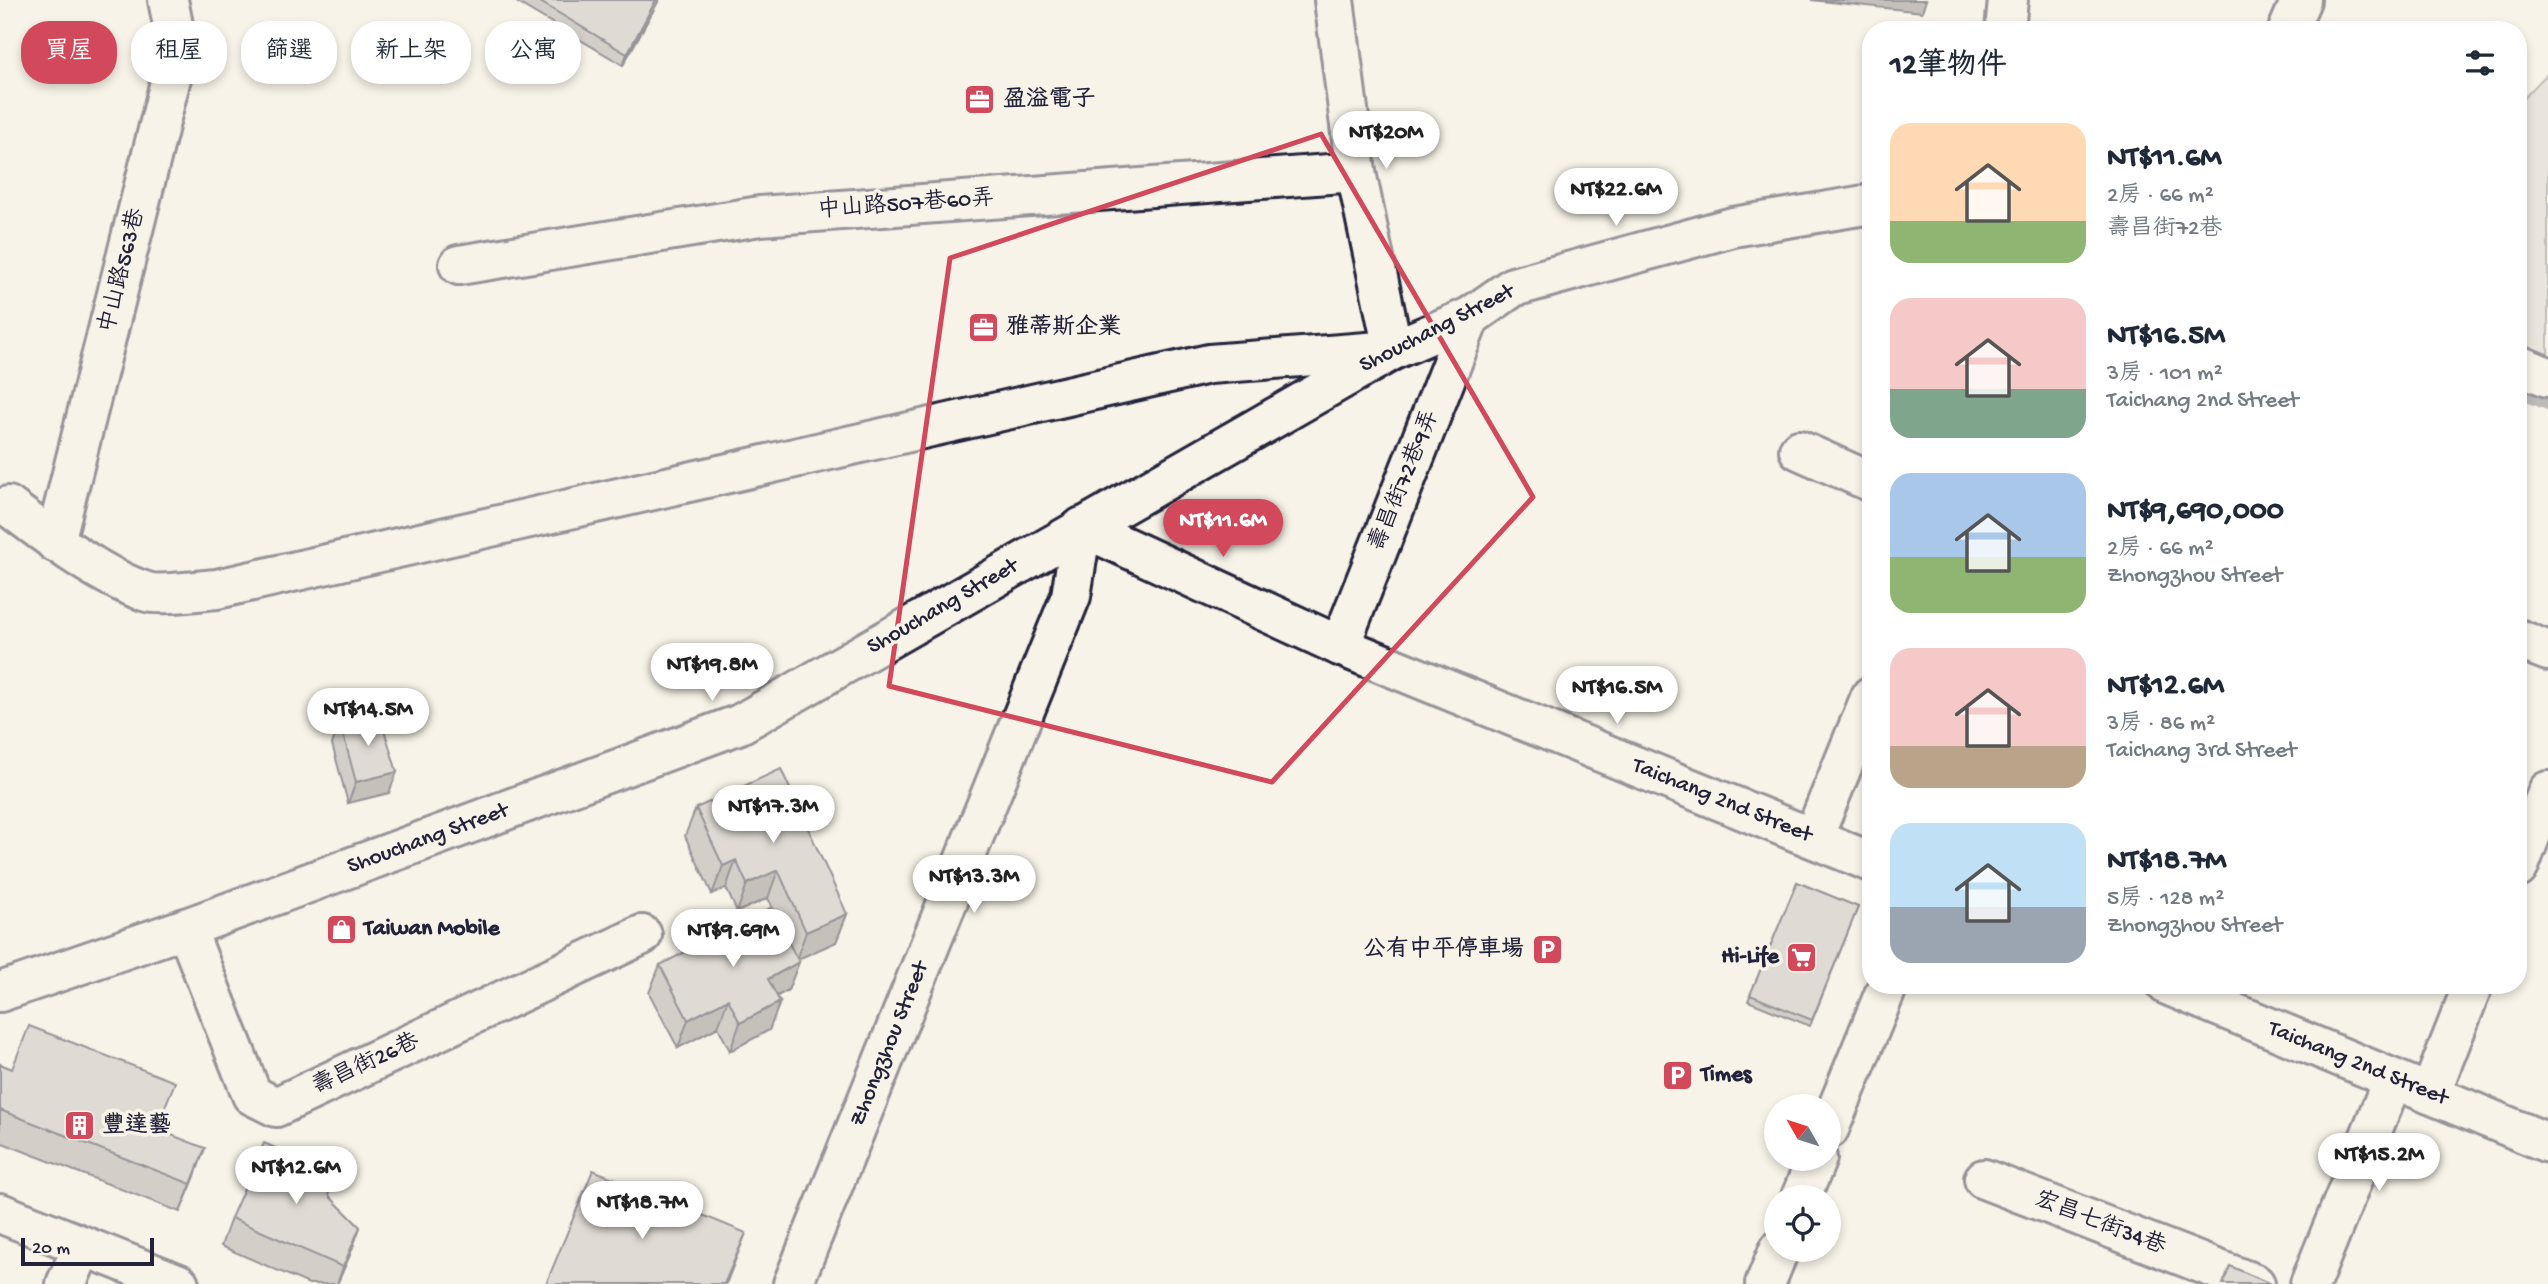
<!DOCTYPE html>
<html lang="zh-TW">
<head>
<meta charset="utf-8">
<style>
  body { margin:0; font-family:"Gochi Hand","LXGW WenKai TC",sans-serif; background:#f2f2f3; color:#1f2937; height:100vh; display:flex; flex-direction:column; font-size:26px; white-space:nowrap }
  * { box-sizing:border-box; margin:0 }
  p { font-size:23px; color:#747a83 }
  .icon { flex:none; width:38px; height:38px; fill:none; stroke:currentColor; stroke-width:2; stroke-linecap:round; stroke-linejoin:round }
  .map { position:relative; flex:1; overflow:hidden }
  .side { position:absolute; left:1862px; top:21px; width:665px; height:973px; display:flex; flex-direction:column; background:#fff; border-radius:28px; box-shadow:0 4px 10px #0003 }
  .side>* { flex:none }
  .top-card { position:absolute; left:21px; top:21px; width:665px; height:63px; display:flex; gap:14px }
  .needle { width:46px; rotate:309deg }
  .tools { position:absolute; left:1764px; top:1094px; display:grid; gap:14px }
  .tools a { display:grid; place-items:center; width:77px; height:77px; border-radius:50%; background:#fff; box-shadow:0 4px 10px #0003; font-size:35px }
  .scale { position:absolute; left:21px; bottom:18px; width:133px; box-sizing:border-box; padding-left:7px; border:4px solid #22223b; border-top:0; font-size:19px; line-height:24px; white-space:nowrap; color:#22223b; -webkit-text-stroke:5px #f7f3e8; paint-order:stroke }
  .price { position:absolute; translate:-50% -60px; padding:0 16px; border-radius:24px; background:#fff; color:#222; font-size:23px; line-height:46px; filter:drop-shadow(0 2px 4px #0008) }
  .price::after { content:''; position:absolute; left:50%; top:42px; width:21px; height:16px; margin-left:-10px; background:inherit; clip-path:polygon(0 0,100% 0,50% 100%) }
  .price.active { background:#d1495b; color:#fff }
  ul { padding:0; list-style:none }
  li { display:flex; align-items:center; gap:21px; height:175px; padding:0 28px }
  li span { display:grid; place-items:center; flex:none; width:196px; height:140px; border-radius:21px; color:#555 }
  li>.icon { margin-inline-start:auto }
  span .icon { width:84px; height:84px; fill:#fffc; stroke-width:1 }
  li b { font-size:30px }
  h2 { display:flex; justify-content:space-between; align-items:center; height:84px; padding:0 28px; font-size:30px }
  .tag { padding:0 24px; border-radius:28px; background:#fff; box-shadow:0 4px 10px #0003; font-size:24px; line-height:63px }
  .tag.active { background:#d1495b; color:#fff }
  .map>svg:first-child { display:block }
</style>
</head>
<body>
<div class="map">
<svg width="2548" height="1284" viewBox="0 0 2548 1284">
  <rect width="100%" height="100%" fill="#f7f3e8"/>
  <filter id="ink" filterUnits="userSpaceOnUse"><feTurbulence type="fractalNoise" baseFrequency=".0143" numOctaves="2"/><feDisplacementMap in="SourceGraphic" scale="14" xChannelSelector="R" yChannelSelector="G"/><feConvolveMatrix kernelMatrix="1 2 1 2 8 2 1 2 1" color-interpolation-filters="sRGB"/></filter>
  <g filter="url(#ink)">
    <!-- green -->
    <polygon fill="#d8d5cf" stroke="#7d7c85" stroke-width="2" points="2548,73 2548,363 2518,352 2518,104"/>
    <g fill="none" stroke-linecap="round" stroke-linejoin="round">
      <!-- stream -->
      <polyline stroke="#76747f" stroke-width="14" points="2518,392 2548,403"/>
      <defs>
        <g id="minor">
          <polyline points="1334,0 1356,172 1393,350"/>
          <polyline points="2005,30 2008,0"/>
          <polyline points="2288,30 2301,0"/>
          <polyline points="459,265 760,216 1356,172"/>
          <polyline points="2518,365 2548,377"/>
          <polyline points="1799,450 1871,482"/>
          <path d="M8 506C45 534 103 579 147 592 161 596 201 590 217 589L1209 364 1380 351"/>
          <polyline points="55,542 178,50 168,0"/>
          <polyline points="2518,639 2548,651"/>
          <polyline points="1340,646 1470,317"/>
          <polyline points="1813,838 1871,696"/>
          <polyline points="2518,868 2548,791"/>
          <polyline points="186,928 252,1095 276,1107 642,935"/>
          <polyline points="2167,985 2548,1143"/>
          <polyline points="0,992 186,928 740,724 1393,350 1470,317 1513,287 1733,227 1871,204"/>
          <polyline points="2430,1094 2473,985"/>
          <polyline points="1829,1129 1888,985"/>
          <polyline points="1984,1179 2255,1284"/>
          <polyline points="1801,1197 1817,1158"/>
          <polyline points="0,1213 179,1284"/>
          <polyline points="66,1284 83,1246"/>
          <polyline points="793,1284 1071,596 1082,527 1340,646 1871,862"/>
          <polyline points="1765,1284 1779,1250"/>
          <polyline points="2310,1284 2393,1079"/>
        </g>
      </defs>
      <!-- minor casing -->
      <use href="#minor" stroke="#22223b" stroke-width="44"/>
      <!-- minor -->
      <use href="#minor" stroke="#f7f3e8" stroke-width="38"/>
    </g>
    <!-- wall -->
    <g fill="#a7a4a3" stroke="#22223b" stroke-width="2">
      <polygon points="513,0 659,0 623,65"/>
      <polygon points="340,723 389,793 348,803 332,744"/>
      <polygon points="696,808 847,914 836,942 797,959 799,962 788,990 777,996 780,1002 769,1030 730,1051 718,1027 678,1048 649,993 660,965 790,946 768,898 737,912 726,888 712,894 685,836"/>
      <polygon points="1797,882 1858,907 1810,1026 1748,1001"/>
      <polygon points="0,1064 12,1069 165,1110 157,1129 195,1176 180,1212 0,1142"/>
      <polygon points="330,1197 360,1227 350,1255 337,1284 309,1284 221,1246 231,1218"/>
    </g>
    <!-- shaded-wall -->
    <g fill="#888684" stroke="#22223b" stroke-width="2">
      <polygon points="656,0 659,0 623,65 627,54"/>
      <polygon points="1811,0 1926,0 1922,12"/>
      <polygon points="397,772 389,793 348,803 356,782"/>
      <polygon points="736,860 726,888 712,894 723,866"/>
      <polygon points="778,870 768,898 737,912 747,884"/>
      <polygon points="847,914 836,942 796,960 806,932"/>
      <polygon points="799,962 788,990 757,1007 768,979"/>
      <polygon points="728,999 718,1027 678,1048 688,1020"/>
      <polygon points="780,1002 769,1030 730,1051 740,1023"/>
      <polygon points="205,1148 195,1176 180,1212 191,1184"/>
      <polygon points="360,1227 350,1255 337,1284 343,1267"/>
      <polygon points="746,1233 726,1284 724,1284"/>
    </g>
    <!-- building -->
    <g fill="#c2bfbd" stroke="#22223b" stroke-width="2">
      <polygon points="537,0 656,0 627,54"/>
      <polygon points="379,713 397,772 356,782 340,723"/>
      <polygon points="781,769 847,914 806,932 778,870 747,884 736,860 723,866 696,808"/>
      <polygon points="1797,882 1858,907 1812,1020 1750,995"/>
      <polygon points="770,908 799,962 768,979 780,1002 740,1023 728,999 688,1020 660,965"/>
      <polygon points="29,1026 175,1082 156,1129 205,1148 191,1184 0,1110 0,1064 12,1069"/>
      <polygon points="264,1143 322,1168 330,1197 360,1227 343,1267 231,1218"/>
      <polygon points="593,1170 746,1233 724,1284 546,1284"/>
      <polygon points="2230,1266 2271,1284 2223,1284"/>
    </g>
  </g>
  <!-- marked area -->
  <path d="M0 0H2548V1284H0ZM1321 134 1533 497 1272 782 889 686 950 258Z" fill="#f7f3e8" fill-opacity=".55" fill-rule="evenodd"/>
  <path fill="none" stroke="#d1495b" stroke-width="5" stroke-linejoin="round" d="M1321 134 1533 497 1272 782 889 686 950 258Z"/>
  <!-- icons -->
  <defs>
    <symbol id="office-square" viewBox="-11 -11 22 22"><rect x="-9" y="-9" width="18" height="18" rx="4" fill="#d1495b" stroke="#f7f3e8"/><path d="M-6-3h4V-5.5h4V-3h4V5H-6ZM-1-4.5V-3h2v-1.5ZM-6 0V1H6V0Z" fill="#fff"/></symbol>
    <symbol id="shop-square" viewBox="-11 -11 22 22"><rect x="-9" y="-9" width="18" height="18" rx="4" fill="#d1495b" stroke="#f7f3e8"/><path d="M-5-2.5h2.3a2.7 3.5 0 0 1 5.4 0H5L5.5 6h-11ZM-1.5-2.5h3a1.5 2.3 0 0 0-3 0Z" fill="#fff"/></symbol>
    <symbol id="parking-square" viewBox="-11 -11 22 22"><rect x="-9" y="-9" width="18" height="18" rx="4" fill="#d1495b" stroke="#f7f3e8"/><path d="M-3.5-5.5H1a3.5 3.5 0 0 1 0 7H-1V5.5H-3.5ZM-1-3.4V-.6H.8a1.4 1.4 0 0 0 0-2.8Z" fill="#fff"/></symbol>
    <symbol id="supermarket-square" viewBox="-11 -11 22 22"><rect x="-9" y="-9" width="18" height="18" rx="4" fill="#d1495b" stroke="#f7f3e8"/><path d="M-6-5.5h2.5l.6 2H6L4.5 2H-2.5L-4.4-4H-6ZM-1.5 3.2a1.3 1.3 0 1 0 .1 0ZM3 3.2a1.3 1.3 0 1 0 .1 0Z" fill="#fff"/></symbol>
    <symbol id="building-square" viewBox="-11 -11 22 22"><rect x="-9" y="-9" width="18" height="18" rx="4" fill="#d1495b" stroke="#f7f3e8"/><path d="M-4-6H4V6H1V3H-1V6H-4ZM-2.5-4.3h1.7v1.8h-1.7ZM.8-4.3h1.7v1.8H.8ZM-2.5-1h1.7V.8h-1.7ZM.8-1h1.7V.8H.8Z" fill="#fff"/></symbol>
  </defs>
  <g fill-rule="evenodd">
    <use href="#office-square" x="962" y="82" width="35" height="35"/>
    <use href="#office-square" x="966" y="310" width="35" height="35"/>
    <use href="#shop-square" x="324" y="912" width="35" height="35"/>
    <use href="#parking-square" x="1530" y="932" width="35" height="35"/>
    <use href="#supermarket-square" x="1784" y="940" width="35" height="35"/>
    <use href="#parking-square" x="1660" y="1058" width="35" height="35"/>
    <use href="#building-square" x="62" y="1108" width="35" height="35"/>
  </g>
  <g text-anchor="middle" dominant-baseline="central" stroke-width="7" stroke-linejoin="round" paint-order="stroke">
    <!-- poi labels -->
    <g font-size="23" font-weight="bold" fill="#22223b" stroke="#f7f3e8" text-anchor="start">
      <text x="1003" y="100">盈溢電子</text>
      <text x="1006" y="328">雅蒂斯企業</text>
      <text x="364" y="929">Taiwan Mobile</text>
      <text x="1524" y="950" text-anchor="end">公有中平停車場</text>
      <text x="1779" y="957" text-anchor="end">Hi-Life</text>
      <text x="1701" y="1075">Times</text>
      <text x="102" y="1126">豐達藝</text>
    </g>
    <!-- street labels -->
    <g font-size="23" fill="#22223b" stroke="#f7f3e8">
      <text transform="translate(906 205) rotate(-4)">中山路507巷60弄</text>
      <text transform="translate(123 271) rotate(-76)">中山路563巷</text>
      <text transform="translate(1437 329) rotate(-27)">Shouchang Street</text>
      <text transform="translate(1405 481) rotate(-68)">壽昌街72巷9弄</text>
      <text transform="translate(943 607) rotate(-30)">Shouchang Street</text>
      <text transform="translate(1722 801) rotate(22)">Taichang 2nd Street</text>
      <text transform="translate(428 839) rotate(-20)">Shouchang Street</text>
      <text transform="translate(890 1044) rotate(-68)">Zhongzhou Street</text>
      <text transform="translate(2358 1064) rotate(22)">Taichang 2nd Street</text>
      <text transform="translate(366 1065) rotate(-25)">壽昌街26巷</text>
      <text transform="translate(2100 1224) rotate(21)">宏昌七街34巷</text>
    </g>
  </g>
</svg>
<div class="tools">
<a><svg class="needle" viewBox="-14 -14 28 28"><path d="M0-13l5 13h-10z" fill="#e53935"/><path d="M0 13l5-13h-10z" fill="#747a83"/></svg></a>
<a><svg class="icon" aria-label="locate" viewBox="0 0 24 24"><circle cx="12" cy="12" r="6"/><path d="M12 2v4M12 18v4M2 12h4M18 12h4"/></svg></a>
</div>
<div class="scale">20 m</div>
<b class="price" style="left:1386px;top:171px">NT$20M</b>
<b class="price" style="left:1616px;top:228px">NT$22.6M</b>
<b class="price active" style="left:1223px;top:559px">NT$11.6M</b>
<b class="price" style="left:712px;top:703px">NT$19.8M</b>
<b class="price" style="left:1617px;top:726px">NT$16.5M</b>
<b class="price" style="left:368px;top:748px">NT$14.5M</b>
<b class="price" style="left:773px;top:845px">NT$17.3M</b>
<b class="price" style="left:974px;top:915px">NT$13.3M</b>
<b class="price" style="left:733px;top:969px">NT$9.69M</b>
<b class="price" style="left:2379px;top:1193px">NT$15.2M</b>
<b class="price" style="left:296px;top:1206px">NT$12.6M</b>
<b class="price" style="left:642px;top:1241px">NT$18.7M</b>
<div class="top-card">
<a class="tag active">買屋</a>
<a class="tag">租屋</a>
<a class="tag">篩選</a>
<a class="tag">新上架</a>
<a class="tag">公寓</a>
</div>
<section class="side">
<h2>12筆物件<svg class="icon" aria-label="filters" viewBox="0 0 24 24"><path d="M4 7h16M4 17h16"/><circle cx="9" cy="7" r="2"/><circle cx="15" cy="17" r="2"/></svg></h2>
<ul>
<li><span style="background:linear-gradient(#ffd9b3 70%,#8fb573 0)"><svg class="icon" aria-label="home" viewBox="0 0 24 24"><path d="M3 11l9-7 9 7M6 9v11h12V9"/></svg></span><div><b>NT$11.6M</b><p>2房 · 66 m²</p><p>壽昌街72巷</p></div></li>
<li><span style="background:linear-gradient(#f6c9c9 65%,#7fa58c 0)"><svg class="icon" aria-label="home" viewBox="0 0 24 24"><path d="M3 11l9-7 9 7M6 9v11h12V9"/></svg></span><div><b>NT$16.5M</b><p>3房 · 101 m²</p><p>Taichang 2nd Street</p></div></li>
<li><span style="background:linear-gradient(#a9c7e8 60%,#8fb573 0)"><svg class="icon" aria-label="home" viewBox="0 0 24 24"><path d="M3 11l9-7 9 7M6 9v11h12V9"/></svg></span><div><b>NT$9,690,000</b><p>2房 · 66 m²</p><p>Zhongzhou Street</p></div></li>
<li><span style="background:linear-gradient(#f6c9c9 70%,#b9a48a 0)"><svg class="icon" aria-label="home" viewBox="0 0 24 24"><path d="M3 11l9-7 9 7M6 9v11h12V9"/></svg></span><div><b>NT$12.6M</b><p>3房 · 86 m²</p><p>Taichang 3rd Street</p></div></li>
<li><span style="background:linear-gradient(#bfe0f5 60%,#9aa5b1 0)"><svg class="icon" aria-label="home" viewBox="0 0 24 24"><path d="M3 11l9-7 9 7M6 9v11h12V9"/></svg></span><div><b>NT$18.7M</b><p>5房 · 128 m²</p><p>Zhongzhou Street</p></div></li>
</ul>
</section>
</div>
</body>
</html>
